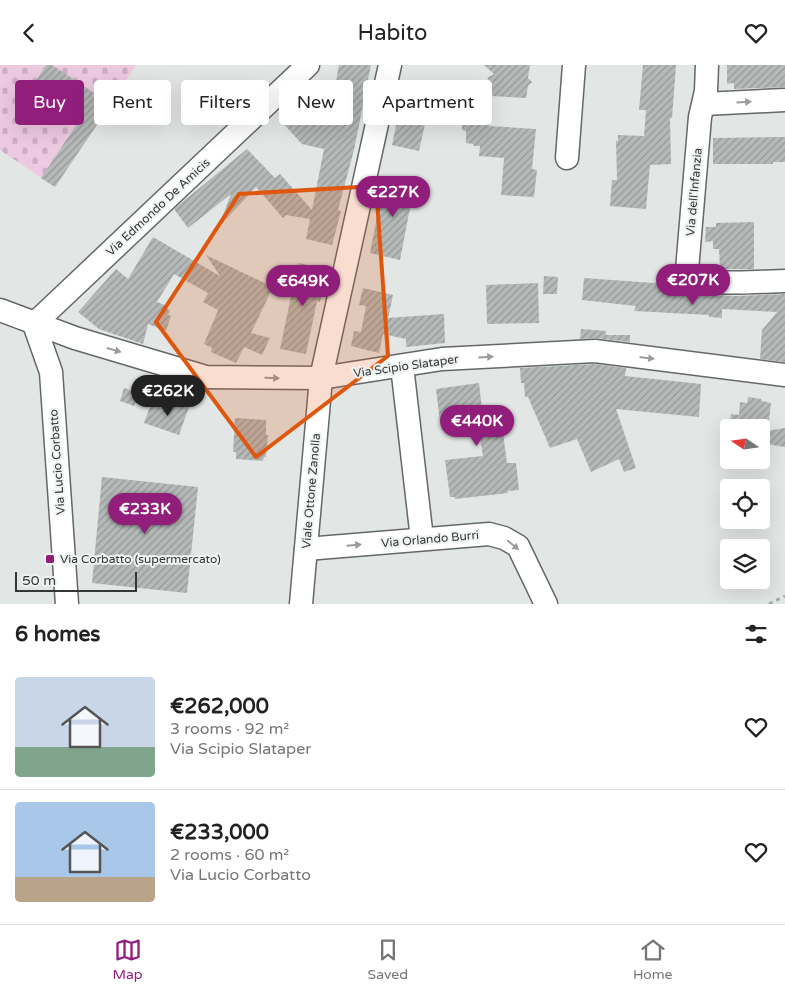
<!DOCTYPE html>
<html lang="en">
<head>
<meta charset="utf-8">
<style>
  body { margin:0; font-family:"Varela Round",sans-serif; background:#f6f6f6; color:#222; height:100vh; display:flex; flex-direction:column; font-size:19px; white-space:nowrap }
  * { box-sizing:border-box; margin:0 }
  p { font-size:16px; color:#767676 }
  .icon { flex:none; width:28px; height:28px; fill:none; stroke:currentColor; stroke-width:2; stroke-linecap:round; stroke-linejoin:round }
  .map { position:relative; height:539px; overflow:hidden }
  .panel { display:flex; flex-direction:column; background:#fff; flex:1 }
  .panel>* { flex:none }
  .banner { position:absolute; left:15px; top:15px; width:500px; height:45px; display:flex; gap:10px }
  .needle { width:32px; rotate:283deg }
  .controls { position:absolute; left:720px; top:354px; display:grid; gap:10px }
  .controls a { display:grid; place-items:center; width:50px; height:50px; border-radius:5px; background:#fff; box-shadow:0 5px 20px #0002; font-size:25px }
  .scale { position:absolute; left:15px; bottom:12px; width:122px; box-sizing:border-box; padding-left:5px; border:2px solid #353736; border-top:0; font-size:14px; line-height:18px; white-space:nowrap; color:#353736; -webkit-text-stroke:4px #eff3f2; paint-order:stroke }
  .price { position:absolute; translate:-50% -42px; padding:0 11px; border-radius:18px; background:#921e7c; color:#fff; font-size:16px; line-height:32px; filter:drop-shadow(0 1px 2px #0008) }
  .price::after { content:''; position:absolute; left:50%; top:30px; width:15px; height:11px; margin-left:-8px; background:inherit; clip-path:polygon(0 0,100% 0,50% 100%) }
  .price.current { background:#222; color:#fff }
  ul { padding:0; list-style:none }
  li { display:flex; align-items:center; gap:15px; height:125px; padding:0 15px }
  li+li { border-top:1px solid #e0e0e0 }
  li span { display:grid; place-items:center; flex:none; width:140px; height:100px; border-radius:5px; color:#555 }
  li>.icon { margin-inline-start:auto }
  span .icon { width:60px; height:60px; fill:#fffc; stroke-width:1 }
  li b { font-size:21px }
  h2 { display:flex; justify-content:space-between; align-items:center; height:60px; padding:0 15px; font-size:21px }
  .chip { padding:0 18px; border-radius:5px; background:#fff; box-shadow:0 5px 20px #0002; font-size:18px; line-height:45px }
  .chip.current { background:#921e7c; color:#fff }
  header { display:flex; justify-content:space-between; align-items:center; height:65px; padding:0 15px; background:#fff; font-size:22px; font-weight:600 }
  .tabs { display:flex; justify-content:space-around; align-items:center; height:70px; border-top:1px solid #e0e0e0; background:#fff; font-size:14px; color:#767676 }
  .tabs a { display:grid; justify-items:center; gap:2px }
  .tabs .current { color:#921e7c }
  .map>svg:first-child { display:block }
</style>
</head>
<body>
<header><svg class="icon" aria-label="back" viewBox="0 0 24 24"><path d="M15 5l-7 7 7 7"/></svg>Habito<svg class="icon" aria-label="heart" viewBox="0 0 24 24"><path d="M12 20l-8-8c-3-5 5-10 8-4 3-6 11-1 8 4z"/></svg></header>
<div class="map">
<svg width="785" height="539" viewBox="0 0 785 539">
  <defs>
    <pattern id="cemetery-stones" width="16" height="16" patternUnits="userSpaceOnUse" patternTransform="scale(1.25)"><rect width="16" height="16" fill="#eec9e2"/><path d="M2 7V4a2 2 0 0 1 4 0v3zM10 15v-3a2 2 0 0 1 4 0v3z" fill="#cdadc2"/></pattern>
    <pattern id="building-hatch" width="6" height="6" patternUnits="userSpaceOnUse" patternTransform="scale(1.25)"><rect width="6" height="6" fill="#b5bab8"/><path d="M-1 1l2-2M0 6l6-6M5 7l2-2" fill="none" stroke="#949896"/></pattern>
  </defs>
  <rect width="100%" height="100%" fill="#e2e6e4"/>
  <!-- cemetery -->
  <polygon fill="url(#cemetery-stones)" points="0,0 136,0 55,122 0,85"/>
  <!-- building -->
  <g fill="url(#building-hatch)">
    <polygon points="46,0 52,0 111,39 55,122 41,113 77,59 29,27"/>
    <polygon points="339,0 371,0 354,85 338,145 341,146 332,180 306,174 310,154 286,150 283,153 256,122 218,163 231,129 188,163 174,144 247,84 275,113 280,109 312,145 324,84 302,79 279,54 286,47 285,46 316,18 332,37"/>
    <polygon points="484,0 530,0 528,13 532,17 528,21 526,33 491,31 492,18 487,13 494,9"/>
    <polygon points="643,0 676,0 672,53 670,53 671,99 650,100 646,144 610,141 612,115 617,115 616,76 618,76 618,70 644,71 646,45 639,45"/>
    <polygon points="727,0 785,0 785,22 734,24 734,18 727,19"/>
    <polygon points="399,47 416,49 415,52 426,54 419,86 392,80"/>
    <polygon points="469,50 490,52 489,61 536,64 532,104 537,105 534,132 501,130 504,93 479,91 480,81 474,81 473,79 466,78 466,66 462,65 462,52 469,53"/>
    <polygon points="785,72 785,97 773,97 773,99 713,99 713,73"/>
    <polygon points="385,111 415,117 400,195 370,188"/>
    <polygon points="754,157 754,204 720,204 719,184 713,184 713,176 705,177 706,162 716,162 716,158"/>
    <polygon points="153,172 220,211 206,190 273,222 251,268 270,273 262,290 244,282 236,298 211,287 212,283 204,279 218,245 203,237 208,228 174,209 157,237 167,241 166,243 170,246 168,250 171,251 166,266 148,259 143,279 99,264 78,247 116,204 128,214"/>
    <polygon points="298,198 328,204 320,237 317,236 306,289 280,284"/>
    <polygon points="544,211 558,212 557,229 543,229"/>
    <polygon points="584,213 682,220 695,226 709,230 737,231 785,229 785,297 760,294 762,265 777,247 722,244 722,253 709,252 709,250 634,246 636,241 582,235"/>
    <polygon points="538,218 539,258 487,259 486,220"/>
    <polygon points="363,223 393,230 388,253 444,249 445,278 406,282 406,274 383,269 379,288 351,281 354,266 361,267 366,241 359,240"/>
    <polygon points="581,264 606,266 606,270 630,270 630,277 596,273 580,274"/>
    <polygon points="595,299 626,303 625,311 701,319 699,352 616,344 636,403 624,407 619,394 591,407 577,374 550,383 528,332 525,332 524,318 521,318 520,303"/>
    <polygon points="479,318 482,344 493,342 494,354 501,353 507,398 516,398 519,425 508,426 508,428 455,434 455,432 450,432 445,395 483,391 477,354 440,357 436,324"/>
    <polygon points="124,323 139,328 134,341 120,336"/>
    <polygon points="748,332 761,334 762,336 771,338 768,362 729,362 731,349 739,350 740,337 747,338"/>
    <polygon points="168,334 189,342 179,370 144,358 151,339 165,344"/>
    <polygon points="235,353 266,355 266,370 268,370 266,392 264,392 263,396 236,394 236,387 233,387"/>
    <polygon points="785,363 785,382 761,378 761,367"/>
    <polygon points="102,412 198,422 187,528 92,518"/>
  </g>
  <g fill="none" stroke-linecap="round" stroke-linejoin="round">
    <defs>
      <g id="minor">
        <path d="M707 0 706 26 700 52 687 205C689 207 690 209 692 211 708 222 764 216 785 216"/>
        <polyline points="704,39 785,35"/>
        <polyline points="567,93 574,0"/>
        <polyline points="0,245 75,273 206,312 321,313 442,294 595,286 785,310"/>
        <polyline points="34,259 308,0"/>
        <polyline points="34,259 51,307 67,539"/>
        <polyline points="402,301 422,474"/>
        <polyline points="306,484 489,469 504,473 518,481 546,539"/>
        <polyline points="301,539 321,313 390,0"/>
      </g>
    </defs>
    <!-- minor casing -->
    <use href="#minor" stroke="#646867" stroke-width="25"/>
    <!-- path -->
    <polyline stroke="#a7aba9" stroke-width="3" stroke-dasharray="4 4" stroke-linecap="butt" points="769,539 785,531"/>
    <!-- minor -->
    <use href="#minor" stroke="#fff" stroke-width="22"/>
  </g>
  <!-- one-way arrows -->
  <defs><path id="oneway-solid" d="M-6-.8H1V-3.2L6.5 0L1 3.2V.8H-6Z" transform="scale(1.25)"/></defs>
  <g fill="#9a9b9a">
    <use href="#oneway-solid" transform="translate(744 37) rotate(-3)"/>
    <use href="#oneway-solid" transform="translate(114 285) rotate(16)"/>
    <use href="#oneway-solid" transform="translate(486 292) rotate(-3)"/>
    <use href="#oneway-solid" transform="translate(647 293) rotate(7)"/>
    <use href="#oneway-solid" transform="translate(272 313) rotate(1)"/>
    <use href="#oneway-solid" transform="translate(354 480) rotate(-5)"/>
    <use href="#oneway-solid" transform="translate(513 480) rotate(39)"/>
  </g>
  <!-- marked area -->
  <path fill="#df570e" fill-opacity="0.2" stroke="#df570e" stroke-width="4" stroke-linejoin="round" d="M376 121 388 291 256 392 156 257 239 129Z"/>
  <!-- markers -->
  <rect fill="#921e7c" stroke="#eff3f2" stroke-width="2" x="45" y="489" width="10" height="10" rx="2.5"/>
  <g text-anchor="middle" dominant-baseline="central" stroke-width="4" stroke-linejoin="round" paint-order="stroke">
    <!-- street labels -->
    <g font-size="12" fill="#353736" stroke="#eff3f2">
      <text transform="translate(694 127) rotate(-85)">Via dell'Infanzia</text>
      <text transform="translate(158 142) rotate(-43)">Via Edmondo De Amicis</text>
      <text transform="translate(406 301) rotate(-8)">Via Scipio Slataper</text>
      <text transform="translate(57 397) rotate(-94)">Via Lucio Corbatto</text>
      <text transform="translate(311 426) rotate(-85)">Viale Ottone Zanolla</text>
      <text transform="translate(430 474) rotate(-5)">Via Orlando Burri</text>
    </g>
    <!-- poi labels -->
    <g font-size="12" fill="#353736" stroke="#eff3f2" text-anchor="start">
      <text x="60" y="494">Via Corbatto (supermercato)</text>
    </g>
  </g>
</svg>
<div class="controls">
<a><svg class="needle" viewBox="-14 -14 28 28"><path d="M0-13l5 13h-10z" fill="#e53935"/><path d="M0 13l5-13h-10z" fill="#767676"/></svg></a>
<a><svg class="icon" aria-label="locate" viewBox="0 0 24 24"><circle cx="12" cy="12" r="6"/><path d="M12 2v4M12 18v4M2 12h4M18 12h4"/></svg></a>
<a><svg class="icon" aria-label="layers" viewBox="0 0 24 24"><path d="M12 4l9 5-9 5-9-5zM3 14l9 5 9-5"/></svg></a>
</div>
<div class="scale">50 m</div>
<b class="price" style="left:393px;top:153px">€227K</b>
<b class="price" style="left:693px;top:241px">€207K</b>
<b class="price" style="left:303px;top:242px">€649K</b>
<b class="price current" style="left:168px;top:352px">€262K</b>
<b class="price" style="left:477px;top:382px">€440K</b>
<b class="price" style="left:145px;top:470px">€233K</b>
<div class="banner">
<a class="chip current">Buy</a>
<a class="chip">Rent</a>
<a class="chip">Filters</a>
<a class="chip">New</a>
<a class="chip">Apartment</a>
</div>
</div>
<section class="panel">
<h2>6 homes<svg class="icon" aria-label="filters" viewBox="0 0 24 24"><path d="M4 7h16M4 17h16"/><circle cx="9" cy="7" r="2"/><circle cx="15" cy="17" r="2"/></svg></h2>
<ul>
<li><span style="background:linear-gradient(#c9d6e8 70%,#7fa58c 0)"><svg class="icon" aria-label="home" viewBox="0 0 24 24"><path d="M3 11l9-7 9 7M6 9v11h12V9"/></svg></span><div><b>€262,000</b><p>3 rooms · 92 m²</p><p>Via Scipio Slataper</p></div><svg class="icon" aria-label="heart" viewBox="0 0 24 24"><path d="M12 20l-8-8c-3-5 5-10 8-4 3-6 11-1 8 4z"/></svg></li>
<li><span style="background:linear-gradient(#a9c7e8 75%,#b9a48a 0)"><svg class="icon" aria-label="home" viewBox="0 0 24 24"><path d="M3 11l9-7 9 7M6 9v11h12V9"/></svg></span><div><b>€233,000</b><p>2 rooms · 60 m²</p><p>Via Lucio Corbatto</p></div><svg class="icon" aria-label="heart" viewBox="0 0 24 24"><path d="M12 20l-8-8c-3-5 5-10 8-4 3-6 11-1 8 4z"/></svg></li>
</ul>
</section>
<nav class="tabs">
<a class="current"><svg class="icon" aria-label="map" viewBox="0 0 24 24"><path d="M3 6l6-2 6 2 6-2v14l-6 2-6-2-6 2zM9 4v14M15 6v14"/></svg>Map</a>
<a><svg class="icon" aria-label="saved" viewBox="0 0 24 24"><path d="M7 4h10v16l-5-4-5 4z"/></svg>Saved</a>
<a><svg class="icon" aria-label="home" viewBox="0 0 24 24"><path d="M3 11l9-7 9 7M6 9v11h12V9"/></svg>Home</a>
</nav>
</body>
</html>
